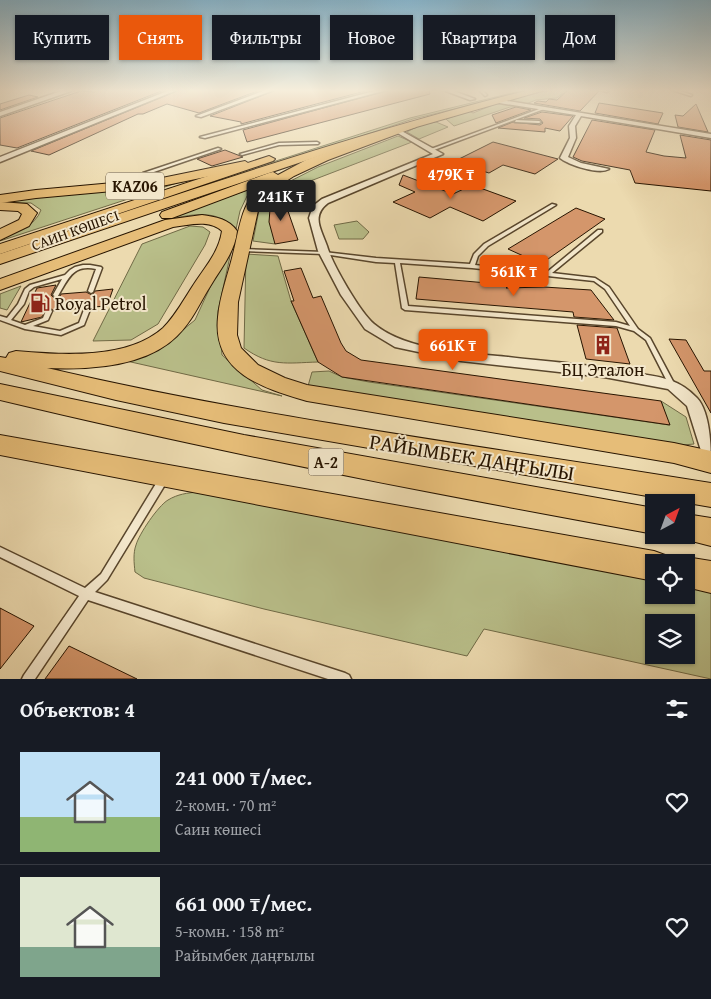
<!DOCTYPE html>
<html lang="ru">
<head>
<meta charset="utf-8">
<style>
  body { margin:0; font-family:"Gentium Book Plus",serif; background:#20242c; color:#f1f3f6; height:100vh; display:flex; flex-direction:column; font-size:19px; white-space:nowrap }
  * { box-sizing:border-box; margin:0 }
  p { font-size:16px; color:#9ea1a6 }
  .icon { flex:none; width:28px; height:28px; fill:none; stroke:currentColor; stroke-width:2; stroke-linecap:round; stroke-linejoin:round }
  .map { position:relative; height:679px; overflow:hidden }
  .side { display:flex; flex-direction:column; background:#171b24; flex:1 }
  .side>* { flex:none }
  .top-card { position:absolute; left:15px; top:15px; width:681px; height:45px; display:flex; gap:10px }
  .needle { width:32px; rotate:41deg }
  .controls { position:absolute; left:645px; top:494px; display:grid; gap:10px }
  .controls a { display:grid; place-items:center; width:50px; height:50px; border-radius:0px; background:#171b24; box-shadow:0 1px 4px #0004; font-size:25px }
  .price { position:absolute; translate:-50% -42px; padding:0 11px; border-radius:5px; background:#ea580c; color:#fff; font-size:16px; line-height:32px; filter:drop-shadow(0 1px 2px #0008) }
  .price::after { content:''; position:absolute; left:50%; top:30px; width:15px; height:11px; margin-left:-8px; background:inherit; clip-path:polygon(0 0,100% 0,50% 100%) }
  .price.on { background:#222; color:#fff }
  ul { padding:0; list-style:none }
  li { display:flex; align-items:center; gap:15px; height:125px; padding:0 20px }
  li+li { border-top:1px solid #363941 }
  li span { display:grid; place-items:center; flex:none; width:140px; height:100px; border-radius:0px; color:#555 }
  li>.icon { margin-inline-start:auto }
  span .icon { width:60px; height:60px; fill:#fffc; stroke-width:1 }
  li b { font-size:21px }
  h2 { display:flex; justify-content:space-between; align-items:center; height:60px; padding:0 20px; font-size:21px }
  .tag { padding:0 18px; border-radius:0px; background:#171b24; box-shadow:0 1px 4px #0004; font-size:18px; line-height:45px }
  .tag.on { background:#ea580c; color:#fff }
  .map>svg:first-child { display:block }
</style>
</head>
<body>
<div class="map">
<svg width="711" height="679" viewBox="0 0 711 679">
  <rect width="100%" height="100%" fill="#ecdaaf"/>
  <filter id="stains"><feTurbulence type="fractalNoise" baseFrequency=".004" numOctaves="4"/><feColorMatrix values="0 0 0 0 .2 0 0 0 0 .09 0 0 0 0 .02 0 0 0 .5 -.17"/></filter>
  <radialGradient id="worn" r=".72"><stop offset=".6" stop-color="#630" stop-opacity="0"/><stop offset="1" stop-color="#630" stop-opacity=".3"/></radialGradient>
  <!-- green -->
  <g fill="#b9bf8a" stroke="#706a46" fill-rule="evenodd">
    <polygon points="524,90 533,90 413,119 207,187 204,184 410,118"/>
    <polygon points="550,90 577,90 562,94 557,98 536,100 526,104 514,102 510,99"/>
    <polygon points="498,103 529,107 510,107 454,126 446,119 469,111 473,113"/>
    <polygon points="436,122 448,127 419,139 407,132 420,125"/>
    <polygon points="398,136 412,142 287,190 283,185 276,200 275,244 253,241 261,200 271,191 318,167"/>
    <path d="M186 180 0 241V238C15 232 35 227 41 210L31 203 3 202Z"/>
    <path d="M258 186 247 196 240 211 218 311 222 355 262 390 282 396 122 360 158 350 195 320 236 231C218 205 182 216 157 223Z"/>
    <polygon points="357,221 369,232 363,239 339,239 334,225"/>
    <polygon points="190,226 203,227 210,232 205,245 158,324 131,340 93,341 142,244"/>
    <path d="M246 254 278 256 291 301 318 362C286 363 271 367 244 348Z"/>
    <polygon points="21,286 7,310 0,308 0,294"/>
    <polygon points="329,371 342,377 369,382 669,425 661,401 686,417 694,444 683,445 308,386 312,372"/>
    <path d="M198 492 654 578V595H686V584L711 588V679L484 629 467 656 264 609 144 578 135 572C134 563 133 553 136 545 139 534 158 506 168 500 178 494 187 493 198 492ZM654 622H686V655H654Z"/>
  </g>
  <!-- building -->
  <g fill="#d4966b" stroke="#281501">
    <polygon points="95,90 164,90 17,148 0,145 0,118 81,91 95,92"/>
    <polygon points="179,90 260,90 199,113 167,104 143,114 138,114 49,155 31,151"/>
    <polygon points="276,90 369,90 241,124 241,122 210,116"/>
    <polygon points="389,90 429,90 430,94 247,142 243,130"/>
    <polygon points="568,90 599,91 580,111 534,103 538,101 546,102 549,99 557,100"/>
    <polygon points="29,95 38,97 0,110 0,104"/>
    <polygon points="599,103 663,113 658,124 595,113"/>
    <polygon points="696,104 708,132 678,127 675,115 683,116"/>
    <polygon points="516,107 531,110 496,123 492,115"/>
    <polygon points="542,112 573,116 560,131 545,128 545,132 498,128 513,122 540,125 543,123 540,119 524,118"/>
    <polygon points="592,120 655,130 646,152 664,156 686,158 680,135 711,140 711,191 635,183 630,170 582,161 573,157"/>
    <polygon points="493,142 558,159 535,174 503,165 489,173 453,162"/>
    <polygon points="225,150 243,157 212,166 197,159"/>
    <polygon points="403,175 453,194 472,185 516,201 483,221 450,207 430,218 393,202 415,192 399,185"/>
    <polygon points="281,191 298,240 275,244 269,222 270,209"/>
    <polygon points="576,208 605,219 541,264 508,249"/>
    <polygon points="301,268 313,298 321,296 341,343 346,351 361,360 661,401 670,425 342,377 318,362 291,301 294,301 284,271"/>
    <polygon points="419,277 510,285 506,288 544,287 591,290 614,320 574,317 573,312 416,299"/>
    <polygon points="56,285 51,295 55,299 59,298 61,294 86,292 92,295 95,291 113,289 107,306 93,307 87,303 83,308 54,311 48,307 42,317 21,322 37,288"/>
    <polygon points="577,325 617,328 630,364 586,359"/>
    <polygon points="669,339 686,340 704,371 711,371 711,413"/>
    <polygon points="0,608 34,626 0,669"/>
    <polygon points="69,646 137,679 45,679"/>
  </g>
  <g fill="none" stroke-linecap="round" stroke-linejoin="round">
    <defs>
      <g id="service">
        <polygon points="479,90 482,90 487,95 485,96"/>
        <polygon points="600,90 607,90 608,91 607,92"/>
        <polygon points="672,90 677,90 692,95 691,96"/>
        <polygon points="542,108 544,109 434,150 431,149"/>
        <polygon points="516,120 539,121 541,122 539,123 515,122"/>
        <polygon points="317,142 319,143 318,144 279,145 242,155 240,154 279,143"/>
        <polygon points="218,148 221,149 145,175 139,180 144,184 144,186 142,186 135,180 143,173"/>
        <path d="M552 204 556 205 488 246 478 256 475 265 546 273 598 230H602V232L552 273 595 278 609 287 638 329 650 338 675 385 674 387H670L646 340 634 331 616 326 405 310 402 308 395 263 376 262 324 254 242 251 240 250 242 249 324 252 376 258 470 264 474 254 484 244ZM400 263 472 268 594 281 605 289 630 326 616 322 408 306Z"/>
        <path d="M83 265H90L101 267 102 268 93 292 91 293 88 291 96 269C73 264 68 279 58 296L56 297 53 295 62 279 34 287 29 291 24 304 11 320 25 325 43 318 46 311 49 309 52 311 48 320 33 326 60 331 79 323 85 307 88 305 91 307 84 325 61 335 25 329 0 320V316L7 318 18 304 25 289 30 285 65 275 70 270 75 267Z"/>
        <polygon points="163,476 166,477 167,480 166,483 107,580 95,592 345,673 349,675 351,679 328,679 88,600 35,679 22,679 24,675 79,596 0,557 0,547 85,588 101,574 160,477"/>
      </g>
      <g id="minor">
        <polygon points="170,90 177,90 0,162 0,157"/>
        <polygon points="266,90 274,90 201,117 196,116"/>
        <polygon points="378,90 387,90 205,138 200,137"/>
        <polygon points="443,90 451,90 475,99 470,100"/>
        <path d="M495 99 711 134V138L581 116 575 126 576 138 568 157 581 163 609 169C599 175 569 165 560 158L570 138 569 126 576 115 493 102Z"/>
        <path d="M398 129 443 154 328 203C311 216 321 229 327 246 332 264 360 312 374 324 406 351 467 353 508 357 548 362 589 364 628 372 656 377 676 376 697 398 710 412 711 446 711 464L705 462 703 457 687 406 668 389 604 377 461 361 395 347 365 329 341 295 318 251 309 218 313 206 322 199 433 154 396 132 395 131Z"/>
      </g>
      <polygon id="tertiary" points="64,90 74,90 0,116 0,112"/>
      <g id="primary">
        <path d="M412 122 417 125 416 127 328 160 294 176 271 191 259 206 238 302 237 335 241 348 258 365 285 378 307 385 674 443 711 451V473L674 463 307 401C263 388 212 373 218 317 220 295 228 275 233 254 240 227 241 200 265 183L172 218H162L160 215 162 212 269 173 273 172 278 175 306 160Z"/>
        <polygon points="269,156 275,159 273,161 0,254 0,244"/>
        <polygon points="0,202 27,204 37,213 29,226 0,240 0,229 19,220 22,214 18,211 0,210"/>
        <path d="M202 215C216 217 229 219 237 231 235 252 221 268 211 285 200 302 192 322 177 336 146 367 88 370 47 368 265 419 490 447 711 483V507L224 423 116 400 0 371V357L6 358 9 353 16 351C61 355 127 360 163 328 176 315 184 299 194 284 205 267 219 252 222 231 209 219 189 225 173 227L0 290V279L165 220Z"/>
        <path d="M0 384 244 435 654 508V534C435 494 216 452 0 400Z"/>
        <polygon points="0,435 654,551 665,555 668,562 654,562 654,581 0,455"/>
        <polygon points="686,514 711,518 711,546 676,537 675,535 686,535"/>
        <polygon points="686,557 711,561 711,593 686,587 686,562 675,562"/>
      </g>
      <g id="trunk">
        <path d="M529 90H545L340 149 0 264V254C175 195 350 135 529 90Z"/>
        <polygon points="245,161 251,165 249,168 157,187 36,198 0,203 0,195 36,190 157,179"/>
      </g>
    </defs>
    <!-- service casing -->
    <use href="#service" stroke="#59462c" stroke-width="3"/>
    <!-- minor casing -->
    <use href="#minor" stroke="#59462c" stroke-width="3"/>
    <!-- tertiary casing -->
    <use href="#tertiary" stroke="#59462c" stroke-width="3"/>
    <!-- primary casing -->
    <use href="#primary" stroke="#281501" stroke-width="2"/>
    <!-- trunk casing -->
    <use href="#trunk" stroke="#281501" stroke-width="2"/>
    <!-- service -->
    <use href="#service" fill="#f3e7cb" fill-rule="evenodd"/>
    <!-- minor -->
    <use href="#minor" fill="#f3e7cb" fill-rule="evenodd"/>
    <!-- tertiary -->
    <use href="#tertiary" fill="#f3e7cb" fill-rule="evenodd"/>
    <!-- primary -->
    <use href="#primary" fill="#e6bd78" fill-rule="evenodd"/>
    <!-- trunk -->
    <use href="#trunk" fill="#e6bd78" fill-rule="evenodd"/>
  </g>
  <!-- sky -->
  <linearGradient id="sky" x2="0" y2="1"><stop stop-color="#88b7cf"/><stop offset="0.49" stop-color="#f6eedb"/><stop offset="1" stop-color="#f6eedb" stop-opacity="0"/></linearGradient>
  <rect width="711" height="185" fill="url(#sky)"/>
  <!-- icons -->
  <defs>
    <symbol id="fuel-bare" viewBox="-9 -9 18 18"><path d="M-5.5-6h7V0h2V4h1.3V-2.5L3-4.5l.8-.8L6-3V5H2.5V1h-1V6h-7ZM-4.2-4.7v3.2H.2V-4.7Z" fill="#8f2418" stroke="#f3e7cb" stroke-width="2.5" paint-order="stroke"/></symbol>
    <symbol id="building-bare" viewBox="-9 -9 18 18"><path d="M-4-6H4V6H1V3H-1V6H-4ZM-2.5-4.3h1.7v1.8h-1.7ZM.8-4.3h1.7v1.8H.8ZM-2.5-1h1.7V.8h-1.7ZM.8-1h1.7V.8H.8Z" fill="#8f2418" stroke="#f3e7cb" stroke-width="2.5" paint-order="stroke"/></symbol>
  </defs>
  <g fill-rule="evenodd">
    <use href="#fuel-bare" x="26" y="289" width="28" height="28"/>
    <use href="#building-bare" x="589" y="331" width="28" height="28"/>
  </g>
  <g text-anchor="middle" dominant-baseline="central" stroke-width="4" stroke-linejoin="round" paint-order="stroke">
    <!-- far-street labels -->
    <g font-size="15" fill="#281501" stroke="#f3e7cb">
      <text transform="translate(75 230) rotate(-20)">САИН КӨШЕСІ</text>
    </g>
    <!-- shield labels -->
    <g fill="#f3e7cb" stroke="#65543e" stroke-width="1">
      <rect x="106" y="172.5" width="58" height="27" rx="4"/>
      <rect x="308.5" y="448.5" width="35" height="27" rx="4"/>
    </g>
    <g font-size="16" font-weight="bold" fill="#281501">
      <text x="135" y="186">KАZ06</text>
      <text x="326" y="462">A-2</text>
    </g>
    <!-- poi labels -->
    <g font-size="18" fill="#281501" stroke="#f3e7cb" text-anchor="start">
      <text x="55" y="303">Royal Petrol</text>
      <text x="603" y="369" text-anchor="middle">БЦ Эталон</text>
    </g>
    <!-- near-street labels -->
    <g font-size="21" fill="#281501" stroke="#f3e7cb">
      <text transform="translate(472 457) rotate(9)">РАЙЫМБЕК ДАҢҒЫЛЫ</text>
    </g>
  </g>
  <rect width="100%" height="100%" filter="url(#stains)"/>
  <rect width="100%" height="100%" fill="url(#worn)"/>
</svg>
<div class="controls">
<a><svg class="needle" viewBox="-14 -14 28 28"><path d="M0-13l5 13h-10z" fill="#e53935"/><path d="M0 13l5-13h-10z" fill="#9ea1a6"/></svg></a>
<a><svg class="icon" aria-label="locate" viewBox="0 0 24 24"><circle cx="12" cy="12" r="6"/><path d="M12 2v4M12 18v4M2 12h4M18 12h4"/></svg></a>
<a><svg class="icon" aria-label="layers" viewBox="0 0 24 24"><path d="M12 4l9 5-9 5-9-5zM3 14l9 5 9-5"/></svg></a>
</div>
<b class="price" style="left:451px;top:200px">479K ₸</b>
<b class="price on" style="left:281px;top:222px">241K ₸</b>
<b class="price" style="left:514px;top:297px">561K ₸</b>
<b class="price" style="left:453px;top:371px">661K ₸</b>
<div class="top-card">
<a class="tag">Купить</a>
<a class="tag on">Снять</a>
<a class="tag">Фильтры</a>
<a class="tag">Новое</a>
<a class="tag">Квартира</a>
<a class="tag">Дом</a>
</div>
</div>
<section class="side">
<h2>Объектов: 4<svg class="icon" aria-label="filters" viewBox="0 0 24 24"><path d="M4 7h16M4 17h16"/><circle cx="9" cy="7" r="2"/><circle cx="15" cy="17" r="2"/></svg></h2>
<ul>
<li><span style="background:linear-gradient(#bfe0f5 65%,#8fb573 0)"><svg class="icon" aria-label="home" viewBox="0 0 24 24"><path d="M3 11l9-7 9 7M6 9v11h12V9"/></svg></span><div><b>241 000 ₸/мес.</b><p>2-комн. · 70 m²</p><p>Саин көшесі</p></div><svg class="icon" aria-label="heart" viewBox="0 0 24 24"><path d="M12 20l-8-8c-3-5 5-10 8-4 3-6 11-1 8 4z"/></svg></li>
<li><span style="background:linear-gradient(#dfe7d0 70%,#7fa58c 0)"><svg class="icon" aria-label="home" viewBox="0 0 24 24"><path d="M3 11l9-7 9 7M6 9v11h12V9"/></svg></span><div><b>661 000 ₸/мес.</b><p>5-комн. · 158 m²</p><p>Райымбек даңғылы</p></div><svg class="icon" aria-label="heart" viewBox="0 0 24 24"><path d="M12 20l-8-8c-3-5 5-10 8-4 3-6 11-1 8 4z"/></svg></li>
</ul>
</section>
</body>
</html>
